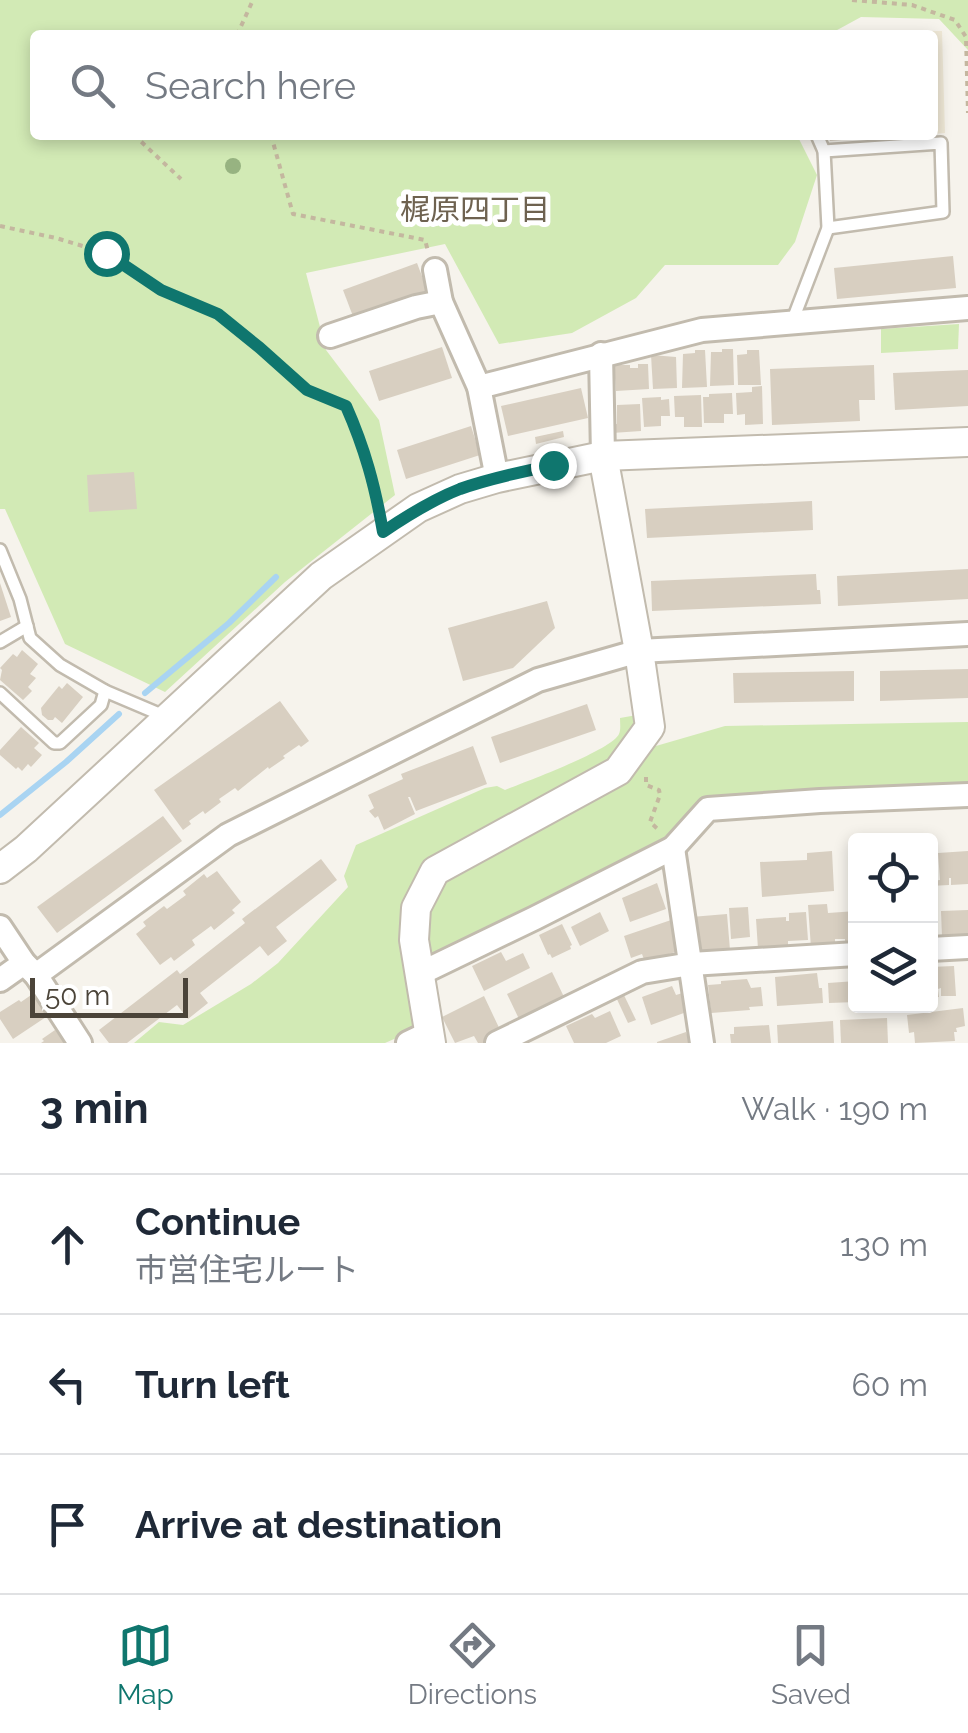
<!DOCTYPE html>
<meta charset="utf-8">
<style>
body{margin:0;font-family:Raleway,"Noto Sans JP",sans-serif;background:#f6f6f7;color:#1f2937}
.controls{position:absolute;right:30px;bottom:30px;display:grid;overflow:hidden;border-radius:10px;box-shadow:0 5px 15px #0003}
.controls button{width:90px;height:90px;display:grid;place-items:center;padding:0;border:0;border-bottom:2px solid #e0e1e3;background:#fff;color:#1f2937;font:50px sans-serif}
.scale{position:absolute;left:30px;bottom:25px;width:158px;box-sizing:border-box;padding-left:10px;border:5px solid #4b4439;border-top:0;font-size:28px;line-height:35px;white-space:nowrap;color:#4b4439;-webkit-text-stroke:8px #fff;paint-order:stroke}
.stop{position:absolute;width:30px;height:30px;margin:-22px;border:8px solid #0f766e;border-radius:50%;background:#fff}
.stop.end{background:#0f766e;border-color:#fff;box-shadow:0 2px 10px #0008}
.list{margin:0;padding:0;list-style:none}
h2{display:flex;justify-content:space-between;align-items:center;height:130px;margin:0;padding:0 40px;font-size:42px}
h2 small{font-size:32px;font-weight:400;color:#747a83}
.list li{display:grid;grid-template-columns:65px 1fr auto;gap:30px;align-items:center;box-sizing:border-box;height:140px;padding:0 40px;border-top:2px solid #e0e1e3}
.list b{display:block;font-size:38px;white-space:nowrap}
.list p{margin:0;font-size:32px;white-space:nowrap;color:#747a83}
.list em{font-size:32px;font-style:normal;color:#747a83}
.icon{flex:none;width:55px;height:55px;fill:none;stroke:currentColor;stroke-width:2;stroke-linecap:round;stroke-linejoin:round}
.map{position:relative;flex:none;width:968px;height:1043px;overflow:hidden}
.search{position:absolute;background:#fff;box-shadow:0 5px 15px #0003;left:30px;right:30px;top:30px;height:110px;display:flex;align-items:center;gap:25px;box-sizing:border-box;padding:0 35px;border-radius:10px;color:#747a83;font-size:38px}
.sheet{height:550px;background:#fff}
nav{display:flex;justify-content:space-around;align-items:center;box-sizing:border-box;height:140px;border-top:2px solid #e0e1e3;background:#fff;font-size:28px;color:#747a83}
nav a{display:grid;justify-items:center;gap:5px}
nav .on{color:#0f766e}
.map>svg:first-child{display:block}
</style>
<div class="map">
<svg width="968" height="1043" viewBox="0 0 968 1043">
<rect width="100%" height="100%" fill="#f6f3ec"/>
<polygon fill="#efe8d6" points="942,31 945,133 933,134 933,35 791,35 791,32"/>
<g fill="#d2eab5">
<polygon points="0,0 968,0 968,50 939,19 861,17 828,35 35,35 35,135 797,135 817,175 795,242 778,265 665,265 636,298 572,333 499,344 445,244 306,273 326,350 379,420 395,495 285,582 165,692 65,644 5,509 0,509"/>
<polygon points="959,324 958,349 881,353 881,329"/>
<path d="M637,715l-6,23 -16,22 -181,99 -19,160 -5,13 -25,11h-251l25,-21 24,3 68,-41 27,-21 70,-76 -4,-11 12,-31 129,-57 12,-2 8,4c20,-8 107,-40 114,-56 2,-5 1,-10 1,-16z"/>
<polygon points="968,722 968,789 713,802 661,847 445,953 429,956 422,940 427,912 442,878 636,770 649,748 725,726"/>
</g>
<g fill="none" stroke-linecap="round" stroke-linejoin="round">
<g stroke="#a9d4f2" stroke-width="6">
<polyline points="145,693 229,623 276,577"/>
<polyline points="0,815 66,762 119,714"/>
</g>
</g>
<g fill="#d8cfc1">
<polygon points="828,135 865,135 866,138 830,141"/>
<polygon points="953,256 956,288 837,299 834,268"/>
<polygon points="417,263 428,292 354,319 343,290"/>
<polygon points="442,347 452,378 379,401 369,371"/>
<polygon points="722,349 733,349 734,385 710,386 711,352 722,352"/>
<polygon points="695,350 705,350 707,387 682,388 683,354 695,353"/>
<polygon points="747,350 759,350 761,385 738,385 737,355 747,354"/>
<polygon points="651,355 676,357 677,388 653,389"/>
<polygon points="638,364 648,364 649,389 616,391 614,365 630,365 630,368 638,368"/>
<polygon points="874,365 875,400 859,400 860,421 772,425 770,369"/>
<polygon points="968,370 968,406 895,410 893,373"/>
<polygon points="762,386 763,424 745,425 745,414 737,415 736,393 752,392 752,387"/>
<polygon points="581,388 588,418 508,436 501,406"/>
<polygon points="732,393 733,414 724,414 724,423 704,423 703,397 709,397 709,394"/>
<polygon points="701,395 702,427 684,427 684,417 675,417 674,396"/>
<polygon points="661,397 661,400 669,399 670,416 661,416 661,426 644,427 642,398"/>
<polygon points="640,404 641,431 612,433 611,424 617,424 617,405"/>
<polygon points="471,426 480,455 406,479 397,450"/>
<polygon points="563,431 564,437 536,444 535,437"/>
<polygon points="134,472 137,509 89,512 87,475"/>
<polygon points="812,501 813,530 647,538 645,509"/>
<polygon points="968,569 968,599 838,606 837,576"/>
<polygon points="816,574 817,590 820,590 821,604 652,611 651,581"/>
<polygon points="0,583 11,617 0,621"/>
<polygon points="547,601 555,628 513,668 463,681 448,628"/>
<polygon points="22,650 38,664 30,674 36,678 28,687 32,691 23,700 0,680 2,670 0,668 13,654 17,657"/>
<polygon points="968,669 968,698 880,701 880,671"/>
<polygon points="854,671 854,701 734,703 733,673"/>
<polygon points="67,683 83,697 62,723 55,717 53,720 48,720 42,715 41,708 59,686 62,689"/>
<polygon points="280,701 309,741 301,747 299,745 283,756 285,758 269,769 268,767 238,791 235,788 219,799 221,802 205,814 203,811 189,821 191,824 183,830 154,790"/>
<polygon points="587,704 596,730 500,763 491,737"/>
<polygon points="21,727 39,743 34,748 42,755 31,767 28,764 22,771 18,767 16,769 0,755 0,750"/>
<polygon points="473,746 487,784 416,811 410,797 408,797 415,814 384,830 378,816 375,818 369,811 374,808 368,795 403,779 401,774"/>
<polygon points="163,816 182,841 57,933 37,907"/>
<polygon points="832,851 834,891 762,897 760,862 807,860 807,853"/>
<polygon points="968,851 968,884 951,885 951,878 949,878 949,885 930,886 930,881 940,880 938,853"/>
<polygon points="321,859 337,880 276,927 287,941 268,956 260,946 200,993 208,1003 188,1019 177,1005 127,1043 109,1043 99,1030 177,970 180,974 245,923 242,919"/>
<polygon points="217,871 241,902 232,910 235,913 214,930 211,926 192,940 195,945 174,961 171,957 160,965 136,934 146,926 143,922 164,906 167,909 186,895 183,891 204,874 207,878"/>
<polygon points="657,883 666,909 630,922 622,898"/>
<polygon points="827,904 828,913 856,911 856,944 845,944 845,939 835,939 835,943 826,944 826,947 811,948 808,905"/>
<polygon points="748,907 750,937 731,939 729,908"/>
<polygon points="968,910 968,937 942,938 941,911"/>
<polygon points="600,912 609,931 580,946 571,927"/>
<polygon points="806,912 808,940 788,941 788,947 758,949 756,919 786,917 786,921 789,921 789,913"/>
<polygon points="727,914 730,950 702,952 700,939 693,940 691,917"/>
<polygon points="674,919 684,949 645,962 642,954 631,958 624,936"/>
<polygon points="562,924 572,945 570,946 571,949 552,958 550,954 548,955 539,935"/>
<polygon points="501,952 506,961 523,953 530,968 484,991 472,966"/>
<polygon points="954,966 956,996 941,996 941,988 938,989 939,997 930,998 930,967"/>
<polygon points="552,972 565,999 520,1021 507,994"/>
<polygon points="817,973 819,988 822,988 823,1003 777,1006 775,977"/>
<polygon points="747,979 751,988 761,987 763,1006 749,1007 750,1010 711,1013 708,985 721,984 721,981"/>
<polygon points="856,981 856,1002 829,1003 828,983"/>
<polygon points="672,986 676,995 686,992 692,1010 651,1025 642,997"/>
<polygon points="622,991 636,1020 628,1023 615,995"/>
<polygon points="34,993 49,1015 13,1039 0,1019 0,1012 19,1000 21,1002"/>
<polygon points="484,996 502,1034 485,1043 478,1043 474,1036 455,1043 442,1017"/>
<polygon points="963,1008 965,1026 956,1028 957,1032 954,1032 955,1041 915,1043 914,1032 909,1033 907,1015"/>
<polygon points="610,1011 621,1036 606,1043 574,1043 566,1026 592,1014 595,1018"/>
<polygon points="887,1018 888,1043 841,1043 840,1020"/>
<polygon points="833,1021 834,1043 778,1043 777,1025"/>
<polygon points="769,1025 771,1043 731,1043 730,1034 734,1034 734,1027"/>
<polygon points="55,1030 65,1043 41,1043 44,1041 42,1039"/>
<polygon points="686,1032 690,1043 657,1043 657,1042"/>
</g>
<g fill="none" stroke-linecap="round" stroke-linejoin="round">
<defs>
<g id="service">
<polyline points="824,151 941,143 943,212 828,228"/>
<polyline points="792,322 828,228 824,151 817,135"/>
<polyline points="0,550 20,599 30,638 60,665 105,691 164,716"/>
<polyline points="0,642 27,626"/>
<polyline points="0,693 54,743 60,743 101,705 105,691"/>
</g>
<g id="minor">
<polyline points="435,270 441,302 479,387 497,478"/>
<polyline points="330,336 416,307 441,302"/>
<polyline points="601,354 603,456"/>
<polyline points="479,387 702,330 968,308"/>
<polyline points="673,848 702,1043"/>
<polyline points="0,927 24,963 36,975 80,1043"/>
<polyline points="930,949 968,947"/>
<polyline points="419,974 535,918 673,848 708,809 820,801 968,795"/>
<polyline points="36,975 228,835 538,680 639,651 968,634"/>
<polyline points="0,980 24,963"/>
<polyline points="408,1043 429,1033"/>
<polyline points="497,1043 642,972 691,964 856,954"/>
</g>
<g id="tertiary">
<polyline points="0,869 26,849 321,576 418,508 460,489 497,478 603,456 968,442"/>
<polyline points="431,1043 414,940 416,908 435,871 618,771 650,727 639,651 603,456"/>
</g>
</defs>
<use href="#service" stroke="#c2bbae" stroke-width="16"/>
<use href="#minor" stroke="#c2bbae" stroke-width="28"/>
<use href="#tertiary" stroke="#c2bbae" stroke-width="32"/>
<g stroke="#c4b79f" stroke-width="4" stroke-dasharray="5 5" stroke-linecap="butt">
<polyline points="852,0 912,5 955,20 966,37 968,113"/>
<polyline points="237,35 253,0"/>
<polyline points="134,135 181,179"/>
<polyline points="271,135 293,214 425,240 428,251"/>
<polyline points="0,226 56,238 106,253 161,290 218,314 260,348 307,391 346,406 364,446 379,507"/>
<polyline points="646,777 646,785 659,790 660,795 650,822 660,831"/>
</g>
<use href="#service" stroke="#fff" stroke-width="11"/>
<use href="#minor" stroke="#fff" stroke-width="22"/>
<use href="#tertiary" stroke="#fff" stroke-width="28"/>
</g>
<circle fill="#97b381" cx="233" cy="166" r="8"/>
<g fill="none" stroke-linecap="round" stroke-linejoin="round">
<path stroke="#0f766e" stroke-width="12" d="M106,253l55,37 57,24 42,34 47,42 39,16c19,43 29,80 37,126 25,-17 49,-32 77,-43 30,-11 62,-17 93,-24"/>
</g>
<g text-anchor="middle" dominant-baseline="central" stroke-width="10" stroke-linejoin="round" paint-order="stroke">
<g font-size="30" fill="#6e6250" stroke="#fff">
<text x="475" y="209">梶原四丁目</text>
</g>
</g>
</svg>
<div class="controls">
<button><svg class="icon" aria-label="locate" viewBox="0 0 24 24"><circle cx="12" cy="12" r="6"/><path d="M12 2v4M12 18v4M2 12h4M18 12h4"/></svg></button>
<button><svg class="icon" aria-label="layers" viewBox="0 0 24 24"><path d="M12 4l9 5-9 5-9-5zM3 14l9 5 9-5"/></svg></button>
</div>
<div class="scale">50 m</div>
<div class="stop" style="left:106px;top:253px"></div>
<div class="stop end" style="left:553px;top:465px"></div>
<div class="search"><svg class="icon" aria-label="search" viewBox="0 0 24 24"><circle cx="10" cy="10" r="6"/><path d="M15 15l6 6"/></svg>Search here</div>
</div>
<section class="sheet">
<h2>3 min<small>Walk · 190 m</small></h2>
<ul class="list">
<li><svg class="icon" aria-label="ahead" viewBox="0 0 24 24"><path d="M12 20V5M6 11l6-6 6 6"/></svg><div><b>Continue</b><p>市営住宅ルート</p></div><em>130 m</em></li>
<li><svg class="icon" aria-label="left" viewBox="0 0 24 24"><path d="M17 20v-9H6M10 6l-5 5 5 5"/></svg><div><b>Turn left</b></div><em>60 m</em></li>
<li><svg class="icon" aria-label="arrive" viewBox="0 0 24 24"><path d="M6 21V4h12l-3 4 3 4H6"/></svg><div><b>Arrive at destination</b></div></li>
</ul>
</section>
<nav>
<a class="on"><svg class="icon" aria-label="map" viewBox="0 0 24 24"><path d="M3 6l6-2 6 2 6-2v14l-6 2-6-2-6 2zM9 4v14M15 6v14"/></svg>Map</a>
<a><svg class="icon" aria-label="directions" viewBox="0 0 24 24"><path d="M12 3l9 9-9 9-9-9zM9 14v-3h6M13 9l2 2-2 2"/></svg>Directions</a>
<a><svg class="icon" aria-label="saved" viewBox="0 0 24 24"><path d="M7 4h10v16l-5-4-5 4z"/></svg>Saved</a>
</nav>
